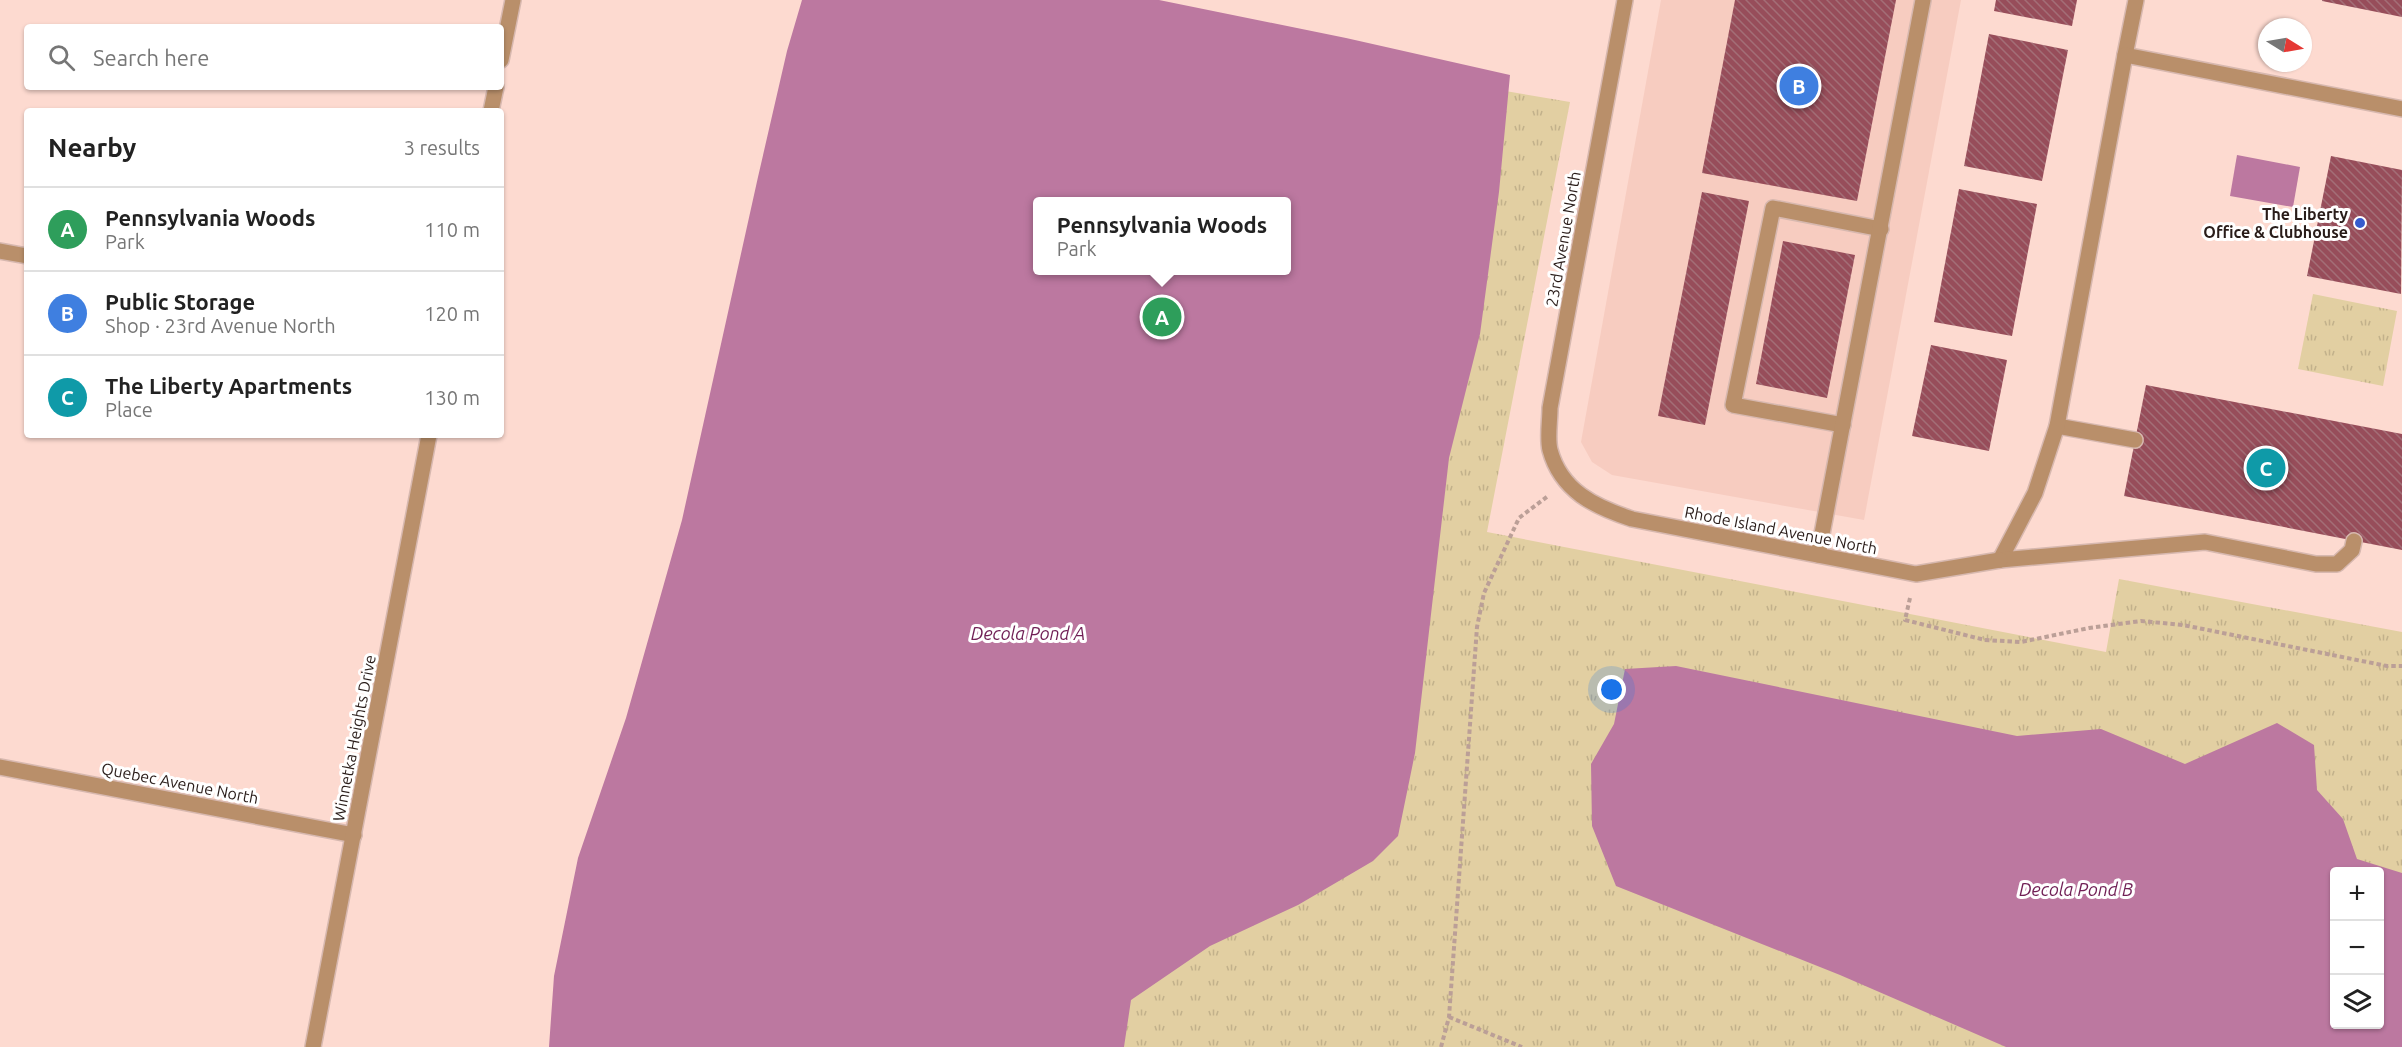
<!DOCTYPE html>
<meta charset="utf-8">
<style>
body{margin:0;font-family:Ubuntu,sans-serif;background:#f2f2f2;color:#222}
.controls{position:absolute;right:18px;bottom:18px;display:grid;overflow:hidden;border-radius:6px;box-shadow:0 2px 4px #0004}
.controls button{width:54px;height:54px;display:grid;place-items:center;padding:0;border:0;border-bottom:2px solid #e0e0e0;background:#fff;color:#222;font:30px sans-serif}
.compass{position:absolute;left:2258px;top:18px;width:54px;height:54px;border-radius:50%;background:#fff;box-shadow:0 2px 4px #0004;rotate:101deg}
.you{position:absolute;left:1612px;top:690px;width:21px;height:21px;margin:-15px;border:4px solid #fff;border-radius:50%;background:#1a73e8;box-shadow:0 0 0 9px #1a73e833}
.badge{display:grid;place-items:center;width:39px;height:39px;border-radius:50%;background:#b45309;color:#fff;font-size:20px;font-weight:700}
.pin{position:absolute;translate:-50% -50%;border:3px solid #fff;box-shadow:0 2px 6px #0006}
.popup{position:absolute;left:1033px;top:197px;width:258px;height:78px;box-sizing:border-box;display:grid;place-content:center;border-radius:6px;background:#fff;filter:drop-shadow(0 2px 4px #0005);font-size:20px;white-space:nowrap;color:#767676}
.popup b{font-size:22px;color:#222}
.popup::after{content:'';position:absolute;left:50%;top:100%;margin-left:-12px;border:12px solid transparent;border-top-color:#fff}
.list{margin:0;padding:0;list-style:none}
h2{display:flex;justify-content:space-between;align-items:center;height:78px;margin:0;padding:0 24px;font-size:26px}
h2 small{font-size:20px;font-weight:400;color:#767676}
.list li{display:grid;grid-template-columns:39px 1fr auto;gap:18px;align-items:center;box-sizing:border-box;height:84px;padding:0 24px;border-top:2px solid #e0e0e0}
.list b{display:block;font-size:22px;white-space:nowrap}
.list p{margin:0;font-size:20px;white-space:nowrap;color:#767676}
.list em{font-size:20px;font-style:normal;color:#767676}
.icon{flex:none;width:33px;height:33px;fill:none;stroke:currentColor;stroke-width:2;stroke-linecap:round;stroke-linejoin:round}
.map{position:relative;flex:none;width:2402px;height:1047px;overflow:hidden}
.search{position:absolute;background:#fff;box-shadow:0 2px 4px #0004;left:24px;top:24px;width:480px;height:66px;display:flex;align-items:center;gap:15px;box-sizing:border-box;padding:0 21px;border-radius:6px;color:#767676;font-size:22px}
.panel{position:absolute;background:#fff;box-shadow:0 2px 4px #0004;left:24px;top:108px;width:480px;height:330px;border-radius:6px}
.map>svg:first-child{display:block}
</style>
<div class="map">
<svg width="2402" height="1047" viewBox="0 0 2402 1047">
<defs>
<pattern id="park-tufts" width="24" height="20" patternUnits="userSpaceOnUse" patternTransform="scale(1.5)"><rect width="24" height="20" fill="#e2cfa2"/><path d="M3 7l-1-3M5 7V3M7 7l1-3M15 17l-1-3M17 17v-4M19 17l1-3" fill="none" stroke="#c2b18b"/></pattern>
<pattern id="building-back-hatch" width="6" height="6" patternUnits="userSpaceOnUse" patternTransform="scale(1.5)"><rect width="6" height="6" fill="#974d5a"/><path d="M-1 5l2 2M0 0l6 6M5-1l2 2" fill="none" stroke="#a36e77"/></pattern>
</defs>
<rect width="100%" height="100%" fill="#fddad0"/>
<polygon fill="#f7ccc0" points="1661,0 1961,0 1864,520 1612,475 1592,462 1581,442"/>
<g fill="url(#park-tufts)" fill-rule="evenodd">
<path d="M970,0l600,102 -83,430 619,120 13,-73 283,53v415h-1757zM1038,202h248v68h-248zM2334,872h46v152h-46z"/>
<polygon points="2313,294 2397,311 2383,386 2298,369"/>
</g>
<g fill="#bc78a0" fill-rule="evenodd">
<path d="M802,0h357l187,38 164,37 -11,117 -19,142 -31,124 -34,295 -17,83 -25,25 -75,44 -88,41 -79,54 -7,47h-575l5,-71 24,-118 48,-140 56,-198 76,-343 29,-126zM1038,202h248v68h-248z"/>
<polygon points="2237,155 2300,167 2293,207 2230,196"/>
<path d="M1676,666l341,70 84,-7 84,35 92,-41 37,22 3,45 26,29 14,40 45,14v174h-396l-166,-72 -224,-89 -24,-60 -1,-62 23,-40 11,-55zM2334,872h46v152h-46z"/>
</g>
<g fill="url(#building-back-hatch)">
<polygon points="1735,0 1896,0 1857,201 1702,173"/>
<polygon points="1996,0 2077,0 2072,26 1994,11"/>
<polygon points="2322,0 2402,0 2402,17 2322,1"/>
<polygon points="1989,34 2068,50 2042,181 1964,166"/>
<polygon points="2331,156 2402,170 2401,294 2307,276"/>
<polygon points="1959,189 2037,204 2012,336 1934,322"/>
<polygon points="1702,192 1749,201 1705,425 1658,416"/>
<polygon points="1783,241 1855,255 1827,398 1756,384"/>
<polygon points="1931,345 2007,360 1989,451 1912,436"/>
<polygon points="2146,385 2402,434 2402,550 2124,496"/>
</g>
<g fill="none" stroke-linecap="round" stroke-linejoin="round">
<defs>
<g id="service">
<polyline points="2125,55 2136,0"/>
<polyline points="1843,425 1733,405 1773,208 1881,229"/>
<polyline points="2057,426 2135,440"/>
<polyline points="1818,555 1923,0"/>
<polyline points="2000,560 2035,493 2057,426 2125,55 2402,109"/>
<polyline points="2000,560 2205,542 2316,564 2337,564 2352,550 2354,541"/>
</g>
<g id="minor">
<path d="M1625,0l-75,408c0,13 -3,30 0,42 11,41 45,57 82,69l284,55 84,-14"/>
<polyline points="501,60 513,0"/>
<polyline points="491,111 496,87"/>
<polyline points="0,251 27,256"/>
<polyline points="0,767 354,835"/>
<polyline points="313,1047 429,435"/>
</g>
</defs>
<use href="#service" stroke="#d7b8af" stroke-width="18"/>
<use href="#minor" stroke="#d7b8af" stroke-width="18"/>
<g stroke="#bb9f97" stroke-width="4" stroke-dasharray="4.5 3" stroke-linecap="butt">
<polyline points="1910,598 1905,620 1985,640 2021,642 2089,628 2141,621 2183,625 2387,666 2402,666"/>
<polyline points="1449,1017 1522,1047"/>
<polyline points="1441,1047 1449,1017 1477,627 1484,593 1519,518 1548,496"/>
</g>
<use href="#service" stroke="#b98f6a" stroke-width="15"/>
<use href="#minor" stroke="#b98f6a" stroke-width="15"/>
</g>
<circle fill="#365ccd" stroke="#fff" stroke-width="2" cx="2360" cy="223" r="6"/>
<g text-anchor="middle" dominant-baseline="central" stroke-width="6" stroke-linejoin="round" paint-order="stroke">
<g font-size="16" font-weight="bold" fill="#291c19" stroke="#fff" text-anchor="end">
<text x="2348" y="214">The Liberty<tspan x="2348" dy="18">Office &amp; Clubhouse</tspan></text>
</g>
<g font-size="16" fill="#291c19" stroke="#fff">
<text transform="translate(1563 239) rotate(-80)">23rd Avenue North</text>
<text transform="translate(1781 530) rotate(11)">Rhode Island Avenue North</text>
<text transform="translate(354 738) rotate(-79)">Winnetka Heights Drive</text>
<text transform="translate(180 783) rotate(11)">Quebec Avenue North</text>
</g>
<g font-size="18" font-style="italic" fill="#701f55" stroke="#fff">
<text x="1028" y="633">Decola Pond A</text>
<text x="2076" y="889">Decola Pond B</text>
</g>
</g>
</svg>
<div class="controls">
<button>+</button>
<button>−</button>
<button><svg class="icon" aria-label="layers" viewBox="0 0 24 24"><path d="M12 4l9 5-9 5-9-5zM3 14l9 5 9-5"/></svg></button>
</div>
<svg class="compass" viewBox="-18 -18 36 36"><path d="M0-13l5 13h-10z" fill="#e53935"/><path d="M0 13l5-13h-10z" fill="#767676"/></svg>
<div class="you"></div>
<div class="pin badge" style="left:1162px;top:317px;background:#2e9e5b">A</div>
<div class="popup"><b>Pennsylvania Woods</b>Park</div>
<div class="pin badge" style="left:1799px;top:86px;background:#3f7fe0">B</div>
<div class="pin badge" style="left:2266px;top:468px;background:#0f9aa8">C</div>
<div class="search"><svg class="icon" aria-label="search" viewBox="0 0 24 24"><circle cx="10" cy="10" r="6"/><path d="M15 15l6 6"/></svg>Search here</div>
<section class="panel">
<h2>Nearby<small>3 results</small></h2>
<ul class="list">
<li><span class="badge" style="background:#2e9e5b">A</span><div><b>Pennsylvania Woods</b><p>Park</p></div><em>110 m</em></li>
<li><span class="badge" style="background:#3f7fe0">B</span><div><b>Public Storage</b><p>Shop · 23rd Avenue North</p></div><em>120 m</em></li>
<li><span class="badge" style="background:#0f9aa8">C</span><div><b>The Liberty Apartments</b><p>Place</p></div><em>130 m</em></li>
</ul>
</section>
</div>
